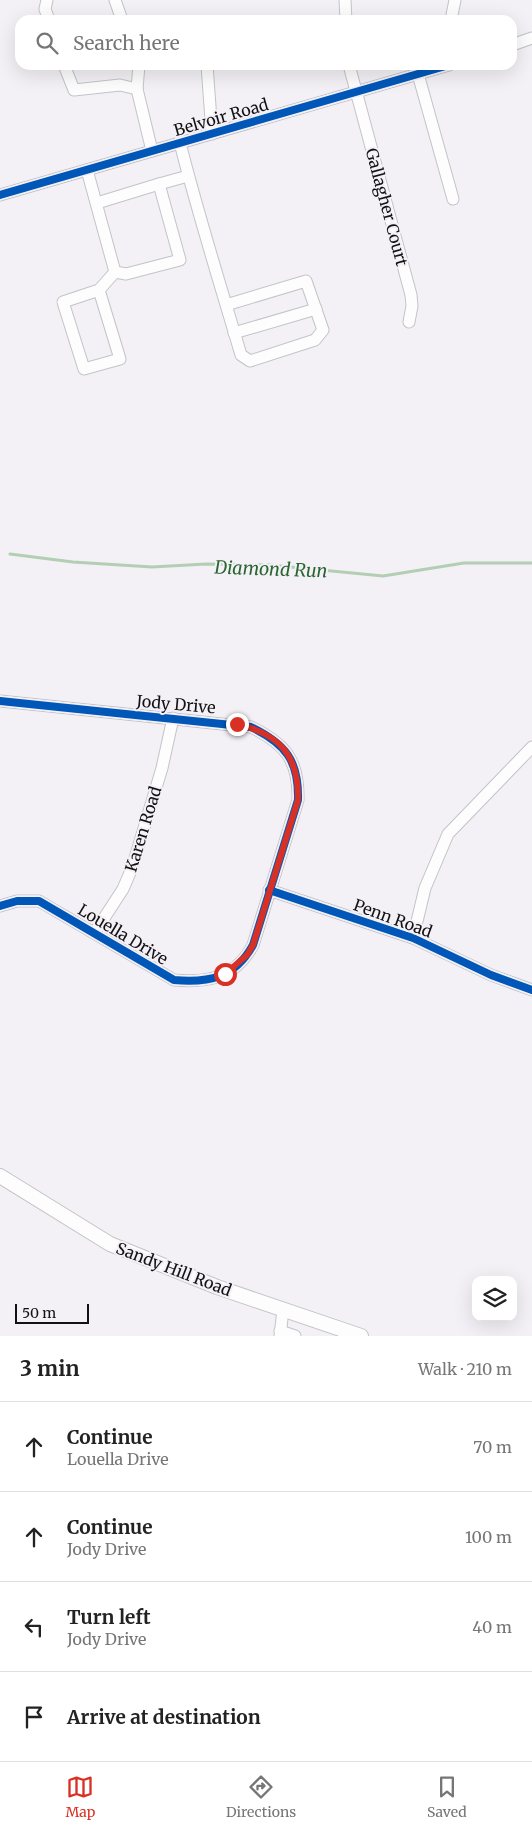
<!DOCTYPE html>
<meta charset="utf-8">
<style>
body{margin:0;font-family:Merriweather,serif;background:#f2f2f2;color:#222}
.controls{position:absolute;right:15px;bottom:15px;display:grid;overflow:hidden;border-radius:10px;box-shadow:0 5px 20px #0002}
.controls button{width:45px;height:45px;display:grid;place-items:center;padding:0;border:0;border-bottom:1px solid #e0e0e0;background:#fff;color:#222;font:25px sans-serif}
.scale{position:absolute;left:15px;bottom:12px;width:74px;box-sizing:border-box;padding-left:5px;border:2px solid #121113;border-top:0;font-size:14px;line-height:18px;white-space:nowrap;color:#121113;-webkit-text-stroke:4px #f3f0f6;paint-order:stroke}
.stop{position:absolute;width:15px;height:15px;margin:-11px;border:4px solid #d93025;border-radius:50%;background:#fff}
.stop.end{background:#d93025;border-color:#fff;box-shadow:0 1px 5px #0008}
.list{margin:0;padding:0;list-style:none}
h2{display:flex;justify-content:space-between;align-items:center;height:65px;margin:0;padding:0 20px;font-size:21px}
h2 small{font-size:16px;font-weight:400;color:#767676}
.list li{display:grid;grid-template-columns:32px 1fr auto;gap:15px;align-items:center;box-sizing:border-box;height:90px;padding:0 20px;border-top:1px solid #e0e0e0}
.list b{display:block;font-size:19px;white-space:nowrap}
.list p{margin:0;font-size:16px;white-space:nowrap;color:#767676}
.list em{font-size:16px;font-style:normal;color:#767676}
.icon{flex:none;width:28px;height:28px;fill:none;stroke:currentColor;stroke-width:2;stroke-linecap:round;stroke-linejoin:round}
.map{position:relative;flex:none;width:532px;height:1336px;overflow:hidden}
.search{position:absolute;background:#fff;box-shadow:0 5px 20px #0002;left:15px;right:15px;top:15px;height:55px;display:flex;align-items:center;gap:12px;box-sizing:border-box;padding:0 18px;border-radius:15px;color:#767676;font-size:19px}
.sheet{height:425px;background:#fff}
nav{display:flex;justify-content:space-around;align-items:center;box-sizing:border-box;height:70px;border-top:1px solid #e0e0e0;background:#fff;font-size:14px;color:#767676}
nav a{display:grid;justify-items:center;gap:2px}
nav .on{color:#d93025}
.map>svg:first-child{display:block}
</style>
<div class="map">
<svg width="532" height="1336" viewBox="0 0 532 1336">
<rect width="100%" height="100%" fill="#f3f1f5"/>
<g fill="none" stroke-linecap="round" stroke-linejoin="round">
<polyline stroke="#b2cfb4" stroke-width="3" points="10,554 73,562 152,567 206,564 270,565 383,576 464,563 532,563"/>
<defs>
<g id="minor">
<polyline points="47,0 45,9 49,20"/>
<polyline points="115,0 122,20"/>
<polyline points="345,0 346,20"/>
<polyline points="451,20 455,0"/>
<polyline points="512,45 532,38"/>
<polyline points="64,65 74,90 120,85 137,89"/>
<polyline points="139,65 137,89 152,151"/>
<polyline points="207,65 212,134"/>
<polyline points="349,65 411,295 412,306 409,322"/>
<polyline points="418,74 453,199"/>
<path d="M180,143c18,71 40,141 61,212l9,6 65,-21 8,-10 -17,-49 -80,24"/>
<polyline points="87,170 115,272 126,274 180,260 159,184 188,176"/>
<polyline points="0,195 449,65"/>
<polyline points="97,203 159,184"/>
<polyline points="99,290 63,302 84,369 120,359 99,290 115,272"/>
<polyline points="234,333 316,309"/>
<path d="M0,701l251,26c35,17 48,34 47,73l-45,145c-18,33 -44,38 -79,35l-135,-79h-22l-17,5"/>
<polyline points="269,890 413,938 491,975 532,990"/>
<polyline points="95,932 123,889 132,868 162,768 173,718"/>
<polyline points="413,938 425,888 448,834 532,747"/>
<polyline points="280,1331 295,1336"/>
<polyline points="280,1336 283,1310"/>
</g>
<polyline id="major" points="0,1176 110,1244 217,1287 361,1336"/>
</defs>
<use href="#minor" stroke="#c4c3c6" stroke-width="13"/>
<use href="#major" stroke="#c4c3c6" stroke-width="16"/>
<use href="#minor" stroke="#fdfdfe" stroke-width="11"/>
<use href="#major" stroke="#fdfdfe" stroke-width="14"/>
<defs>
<g id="cycleway">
<polyline points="0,195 449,65"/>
<path d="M0,701l251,26c35,17 48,34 47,73l-45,145c-18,33 -44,38 -79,35l-135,-79h-22l-17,5"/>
<polyline points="269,890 413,938 491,975 532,990"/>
</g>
</defs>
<use href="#cycleway" stroke="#f3f0f6" stroke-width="11"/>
<use href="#cycleway" stroke="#0057b8" stroke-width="8"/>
</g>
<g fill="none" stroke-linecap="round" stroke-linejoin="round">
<path stroke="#d93025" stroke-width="6" d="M225,974l22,-19 6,-10 45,-145c1,-44 -18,-66 -61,-76"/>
</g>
<g text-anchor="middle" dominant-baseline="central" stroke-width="4" stroke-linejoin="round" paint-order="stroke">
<g font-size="16" fill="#121113" stroke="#f3f0f6">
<text transform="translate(221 117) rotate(-16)">Belvoir Road</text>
<text transform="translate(387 207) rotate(75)">Gallagher Court</text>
<text transform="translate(176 704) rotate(5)">Jody Drive</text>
<text transform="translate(143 829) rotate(-73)">Karen Road</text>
<text transform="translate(393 918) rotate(20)">Penn Road</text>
<text transform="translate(123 934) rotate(31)">Louella Drive</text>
<text transform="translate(174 1269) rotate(21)">Sandy Hill Road</text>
</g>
<g font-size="18" font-style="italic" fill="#2a6631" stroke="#f3f0f6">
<text transform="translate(271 569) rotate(2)">Diamond Run</text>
</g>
</g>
</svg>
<div class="controls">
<button><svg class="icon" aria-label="layers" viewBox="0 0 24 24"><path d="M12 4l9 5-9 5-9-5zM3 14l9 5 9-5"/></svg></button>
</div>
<div class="scale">50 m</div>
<div class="stop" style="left:225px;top:974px"></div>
<div class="stop end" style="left:237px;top:724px"></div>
<div class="search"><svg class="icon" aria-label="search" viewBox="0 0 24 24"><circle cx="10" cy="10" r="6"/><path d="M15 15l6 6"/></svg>Search here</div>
</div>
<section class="sheet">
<h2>3 min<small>Walk · 210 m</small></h2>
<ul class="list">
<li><svg class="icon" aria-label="ahead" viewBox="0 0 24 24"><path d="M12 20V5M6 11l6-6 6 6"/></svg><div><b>Continue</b><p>Louella Drive</p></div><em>70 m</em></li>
<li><svg class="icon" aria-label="ahead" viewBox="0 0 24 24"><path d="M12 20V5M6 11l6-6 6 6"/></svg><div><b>Continue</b><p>Jody Drive</p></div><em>100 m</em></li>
<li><svg class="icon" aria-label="left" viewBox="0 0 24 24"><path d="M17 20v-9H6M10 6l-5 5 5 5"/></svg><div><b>Turn left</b><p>Jody Drive</p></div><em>40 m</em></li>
<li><svg class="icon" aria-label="arrive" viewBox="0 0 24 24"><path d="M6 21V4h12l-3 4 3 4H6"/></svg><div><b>Arrive at destination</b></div></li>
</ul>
</section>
<nav>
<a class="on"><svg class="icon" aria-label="map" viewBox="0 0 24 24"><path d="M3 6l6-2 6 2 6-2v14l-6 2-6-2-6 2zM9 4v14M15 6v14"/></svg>Map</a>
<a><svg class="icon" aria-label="directions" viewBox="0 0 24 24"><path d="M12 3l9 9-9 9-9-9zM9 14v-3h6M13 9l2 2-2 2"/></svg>Directions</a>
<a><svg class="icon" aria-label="saved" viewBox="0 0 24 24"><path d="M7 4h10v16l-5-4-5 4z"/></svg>Saved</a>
</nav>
